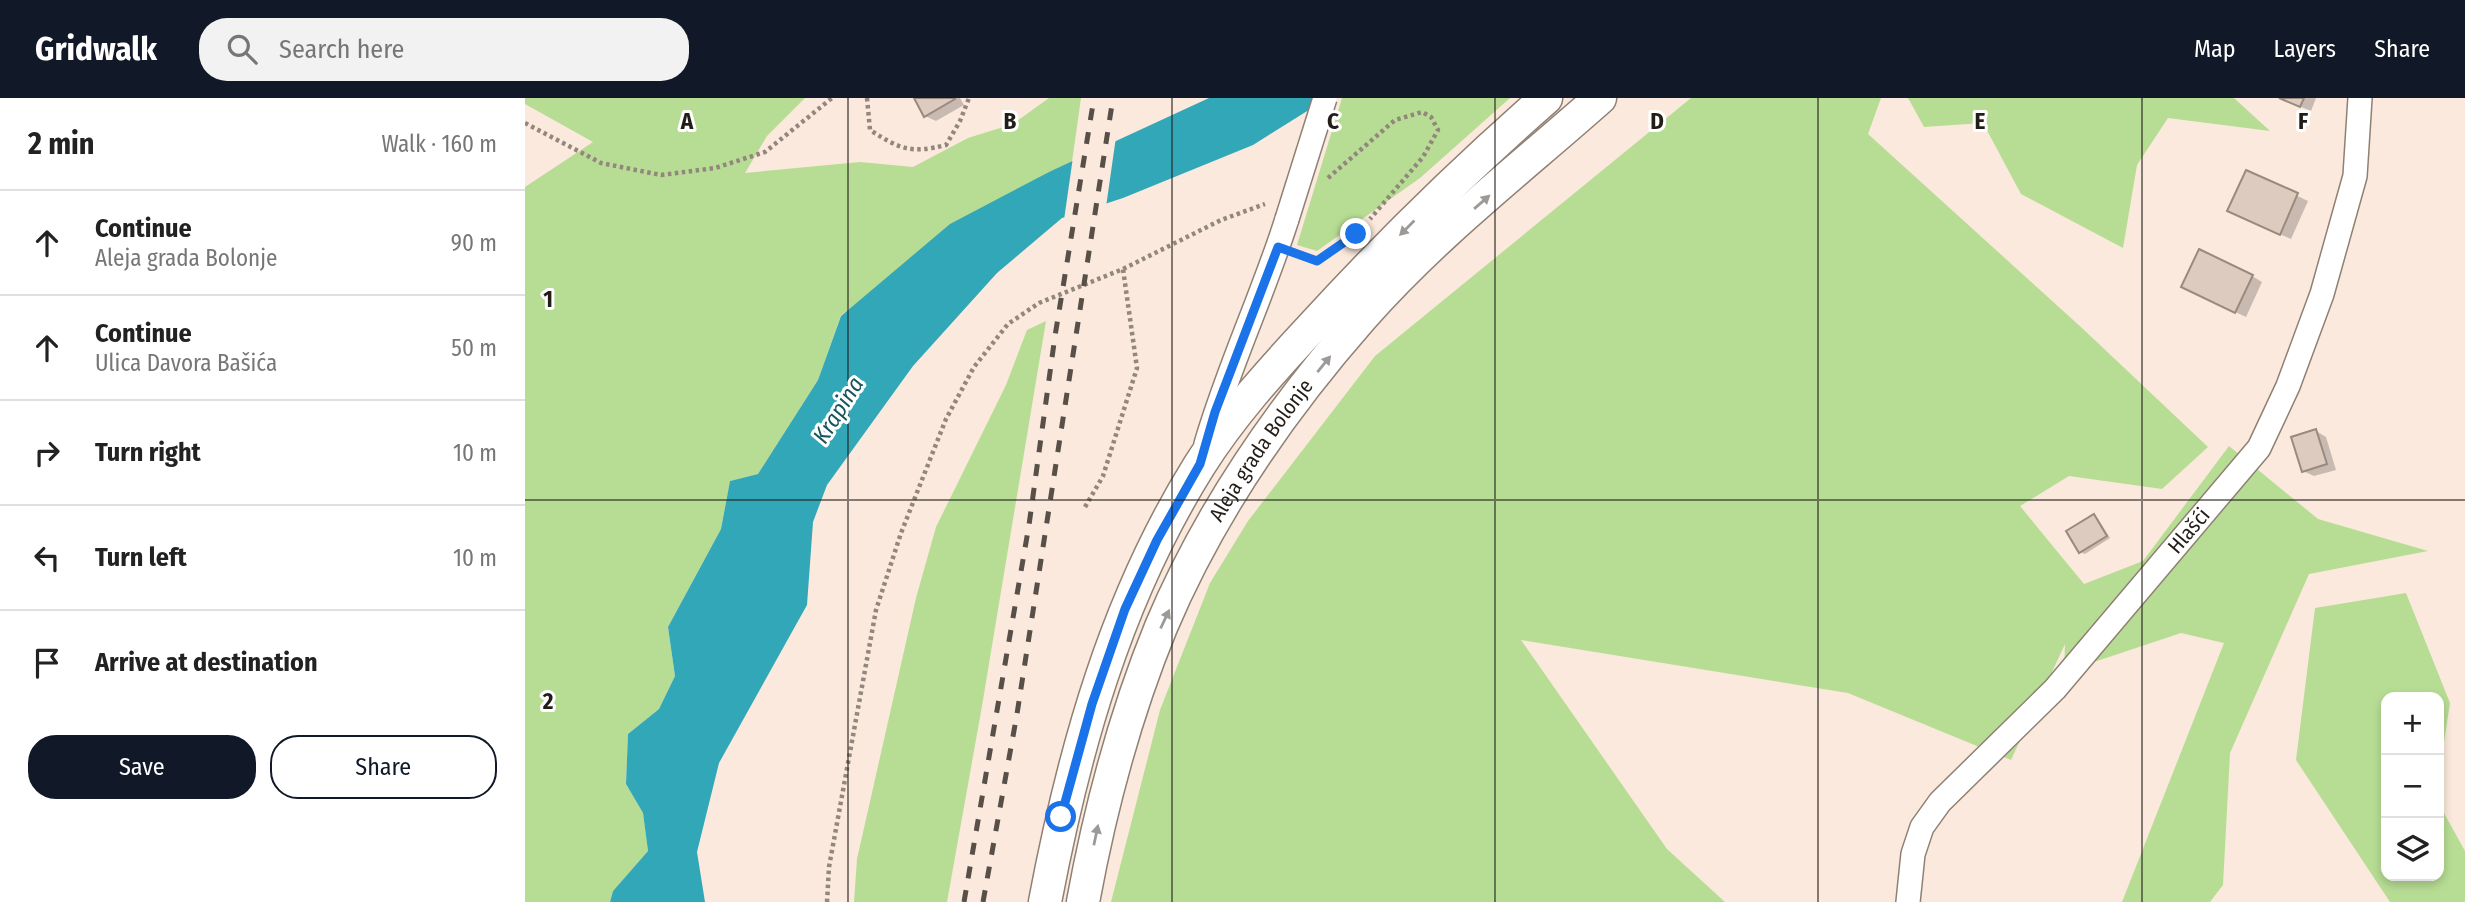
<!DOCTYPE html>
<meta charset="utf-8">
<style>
body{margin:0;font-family:"Fira Sans Condensed",sans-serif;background:#f2f2f2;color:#222}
.controls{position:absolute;right:21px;bottom:21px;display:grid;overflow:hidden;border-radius:14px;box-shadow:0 4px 10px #0003}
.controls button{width:63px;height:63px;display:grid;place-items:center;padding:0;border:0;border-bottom:2px solid #e0e0e0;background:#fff;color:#222;font:35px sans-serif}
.stop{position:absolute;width:21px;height:21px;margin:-16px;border:5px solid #1a73e8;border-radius:50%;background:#fff}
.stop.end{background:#1a73e8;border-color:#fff;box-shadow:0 2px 7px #0008}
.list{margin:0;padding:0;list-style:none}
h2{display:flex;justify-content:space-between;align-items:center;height:91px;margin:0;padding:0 28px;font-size:30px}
h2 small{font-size:23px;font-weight:400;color:#767676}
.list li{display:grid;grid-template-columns:46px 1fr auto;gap:21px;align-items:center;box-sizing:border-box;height:105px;padding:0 28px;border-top:2px solid #e0e0e0}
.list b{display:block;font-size:26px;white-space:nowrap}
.list p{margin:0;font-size:23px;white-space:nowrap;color:#767676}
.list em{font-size:23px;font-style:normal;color:#767676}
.actions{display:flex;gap:14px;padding:21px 28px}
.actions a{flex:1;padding:16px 0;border:2px solid #111827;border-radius:28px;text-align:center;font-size:24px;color:#111827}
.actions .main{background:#111827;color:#fff}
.icon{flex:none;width:38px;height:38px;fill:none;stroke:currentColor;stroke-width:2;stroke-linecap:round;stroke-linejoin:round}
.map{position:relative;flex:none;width:1940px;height:804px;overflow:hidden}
header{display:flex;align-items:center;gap:42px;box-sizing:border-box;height:98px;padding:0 35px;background:#111827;color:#fff}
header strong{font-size:33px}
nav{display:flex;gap:38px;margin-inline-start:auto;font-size:24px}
.search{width:490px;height:63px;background:#f2f2f2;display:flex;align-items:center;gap:18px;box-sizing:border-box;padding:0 24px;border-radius:28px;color:#767676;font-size:26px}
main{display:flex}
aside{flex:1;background:#fff}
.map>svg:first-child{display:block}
</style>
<header>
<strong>Gridwalk</strong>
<div class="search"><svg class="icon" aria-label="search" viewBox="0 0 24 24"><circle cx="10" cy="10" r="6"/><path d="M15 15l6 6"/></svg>Search here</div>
<nav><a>Map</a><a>Layers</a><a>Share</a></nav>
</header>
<main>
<aside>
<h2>2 min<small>Walk · 160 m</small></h2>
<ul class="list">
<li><svg class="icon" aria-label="ahead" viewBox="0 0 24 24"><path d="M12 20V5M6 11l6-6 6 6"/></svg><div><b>Continue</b><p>Aleja grada Bolonje</p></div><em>90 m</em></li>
<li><svg class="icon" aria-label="ahead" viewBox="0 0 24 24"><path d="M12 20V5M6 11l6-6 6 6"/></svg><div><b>Continue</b><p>Ulica Davora Bašića</p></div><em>50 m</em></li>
<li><svg class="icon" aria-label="right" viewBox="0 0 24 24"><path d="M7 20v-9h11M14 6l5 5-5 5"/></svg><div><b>Turn right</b></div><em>10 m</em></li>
<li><svg class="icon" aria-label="left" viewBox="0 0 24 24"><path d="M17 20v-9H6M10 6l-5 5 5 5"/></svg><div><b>Turn left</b></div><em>10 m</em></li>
<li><svg class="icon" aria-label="arrive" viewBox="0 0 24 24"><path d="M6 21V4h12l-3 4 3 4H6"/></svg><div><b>Arrive at destination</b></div></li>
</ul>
<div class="actions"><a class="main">Save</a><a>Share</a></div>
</aside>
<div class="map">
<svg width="1940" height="804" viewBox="0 0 1940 804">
<rect width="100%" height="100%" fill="#fae9dc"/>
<g fill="#b7dd94">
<polygon points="0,0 280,0 242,38 220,75 335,64 388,69 443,40 488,26 524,0 556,0 547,64 526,73 316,217 293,282 233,376 205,383 196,431 143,529 150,578 134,611 103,636 101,686 118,715 123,753 88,793 85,804 0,804 0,89 68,44 0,6"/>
<polygon points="817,0 985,0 895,80 792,153 772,147"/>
<polygon points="1166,0 1356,0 1343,36 1557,230 1683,349 1637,391 1544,378 1495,408 1559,486 1618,463 1704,348 1793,421 1903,453 1784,476 1705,655 1698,787 1685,804 1597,804 1699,545 1656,535 1539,574 1540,546 1486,662 1323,595 996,542 1142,751 1200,804 586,804 635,612 685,485 723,423 850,258"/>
<polygon points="1383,0 1709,0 1745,33 1643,20 1612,67 1598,150 1496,96 1458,25 1399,29"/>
<polygon points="521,223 457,608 422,804 329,804 332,761 391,500 411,429 481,287 502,232"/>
<polygon points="1881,495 1925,605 1914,676 1914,599 1861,599 1861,778 1914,778 1914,706 1940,753 1940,804 1865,804 1771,662 1790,510"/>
</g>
<polygon fill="#32a7b8" points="684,0 803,0 728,47 598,100 537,120 472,175 388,268 302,387 288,424 282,507 194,665 172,754 180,804 85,804 88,793 123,753 118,715 101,686 103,636 134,611 150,578 143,529 196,431 205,383 233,376 293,282 316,218 425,126 526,73"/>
<polygon fill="#fae9dc" points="591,39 581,109 539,122 548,59"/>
<g fill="#0003">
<polygon points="391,0 435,0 439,7 411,23 400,18"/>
<polygon points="1754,0 1791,0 1786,13"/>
<polygon points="1722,74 1783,103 1766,141 1715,118"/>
<polygon points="1727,178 1737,184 1721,219 1668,194"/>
<polygon points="1791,333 1801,339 1811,372 1789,378 1778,373"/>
<polygon points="1569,418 1573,421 1585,440 1560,456 1555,454"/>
</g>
<g fill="#dccbbe" stroke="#9a8a7e" stroke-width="2">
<polygon points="389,0 430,0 430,1 399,19"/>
<polygon points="1754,0 1779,0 1775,9"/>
<polygon points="1721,72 1773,95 1755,137 1702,113"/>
<polygon points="1674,151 1728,177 1710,215 1656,189"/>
<polygon points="1791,331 1802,366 1777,374 1766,339"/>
<polygon points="1569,416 1582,438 1554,455 1541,433"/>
</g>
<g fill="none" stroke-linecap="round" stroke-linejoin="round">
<defs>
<g id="minor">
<path d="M681,346c22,-76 57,-149 81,-225"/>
<path id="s1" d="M1383,804l5,-48 9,-27 18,-25 115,-113 204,-241 29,-62 34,-92 33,-118 5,-78"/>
</g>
<g id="secondary">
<path d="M520,804c29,-153 71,-303 154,-436 32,-51 72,-95 113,-139 73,-80 152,-157 234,-229"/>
<path id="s2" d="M558,804c17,-93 42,-187 78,-275 48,-114 120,-218 201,-310 71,-81 158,-148 238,-219"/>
</g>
</defs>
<use href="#minor" stroke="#8f8074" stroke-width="26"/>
<use href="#secondary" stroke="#8f8074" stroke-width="35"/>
<g stroke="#92867d" stroke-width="4.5" stroke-dasharray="3.5 3.5" stroke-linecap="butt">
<path d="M342,0l3,32c30,19 40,24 76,15l14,-24 9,-23"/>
<polyline points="0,25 76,65 136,77 190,70 240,54 307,0"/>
<polyline points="803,80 870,22 897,14 906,19 913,32 898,59 845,121"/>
<polyline points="777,158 792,163 830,138"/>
<polyline points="560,409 578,378 612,270 598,171"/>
<polyline points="302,804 304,769 351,512 376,435 421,321 449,269 483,226 514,205 598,171 696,122 740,106"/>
</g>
<use href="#minor" stroke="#fff" stroke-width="23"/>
<use href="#secondary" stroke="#fff" stroke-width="32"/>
<g stroke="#574f48" stroke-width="5" stroke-dasharray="12 12" stroke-linecap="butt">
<polyline points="439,804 504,427 530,238 569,0"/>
<polyline points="458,804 492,616 588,0"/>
</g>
<defs>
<polyline id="minor-bridge" points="762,121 800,0"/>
</defs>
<use href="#minor-bridge" stroke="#8f8074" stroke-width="26" stroke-linecap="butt"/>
<use href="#minor-bridge" stroke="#fff" stroke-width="23"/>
</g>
<defs><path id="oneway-solid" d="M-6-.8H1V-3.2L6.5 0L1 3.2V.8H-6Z" transform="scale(1.75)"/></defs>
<g fill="#9c9997">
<use href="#oneway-solid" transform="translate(957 104) rotate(-41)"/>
<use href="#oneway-solid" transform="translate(882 130) rotate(135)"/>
<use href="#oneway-solid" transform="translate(799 266) rotate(-51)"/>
<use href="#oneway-solid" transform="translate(640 521) rotate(-65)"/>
<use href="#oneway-solid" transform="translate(571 737) rotate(-78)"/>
</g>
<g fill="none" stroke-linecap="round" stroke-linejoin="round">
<polyline stroke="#1a73e8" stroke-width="9" points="536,719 567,606 600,511 632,442 675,366 690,314 753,149 792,163 831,136"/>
</g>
<path fill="none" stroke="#231d18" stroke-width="2" stroke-opacity="0.55" d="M323,0v804M647,0v804M970,0v804M1293,0v804M1617,0v804M0,402h1940"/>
<g text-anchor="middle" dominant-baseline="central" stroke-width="6" stroke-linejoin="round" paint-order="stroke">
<g font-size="21" fill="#231d18" stroke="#fff">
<text stroke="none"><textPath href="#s2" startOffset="490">Aleja grada Bolonje</textPath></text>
<text stroke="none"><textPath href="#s1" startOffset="476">Hlašći</textPath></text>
</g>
<g font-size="23" font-style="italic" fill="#16555e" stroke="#fff">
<text transform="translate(313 312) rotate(-58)">Krapina</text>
</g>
</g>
<g font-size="23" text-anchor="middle" font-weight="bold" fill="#231d18" stroke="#fff" stroke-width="6" stroke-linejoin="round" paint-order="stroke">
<text x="162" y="31">A</text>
<text x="485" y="31">B</text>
<text x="808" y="31">C</text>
<text x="1132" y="31">D</text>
<text x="1455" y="31">E</text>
<text x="1778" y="31">F</text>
<text x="23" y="209">1</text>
<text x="23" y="611">2</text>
</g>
</svg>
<div class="controls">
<button>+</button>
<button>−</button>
<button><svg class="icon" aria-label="layers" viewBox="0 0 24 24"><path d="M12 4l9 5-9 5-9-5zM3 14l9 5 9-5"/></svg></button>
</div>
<div class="stop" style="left:536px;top:719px"></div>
<div class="stop end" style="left:831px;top:136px"></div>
</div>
</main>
